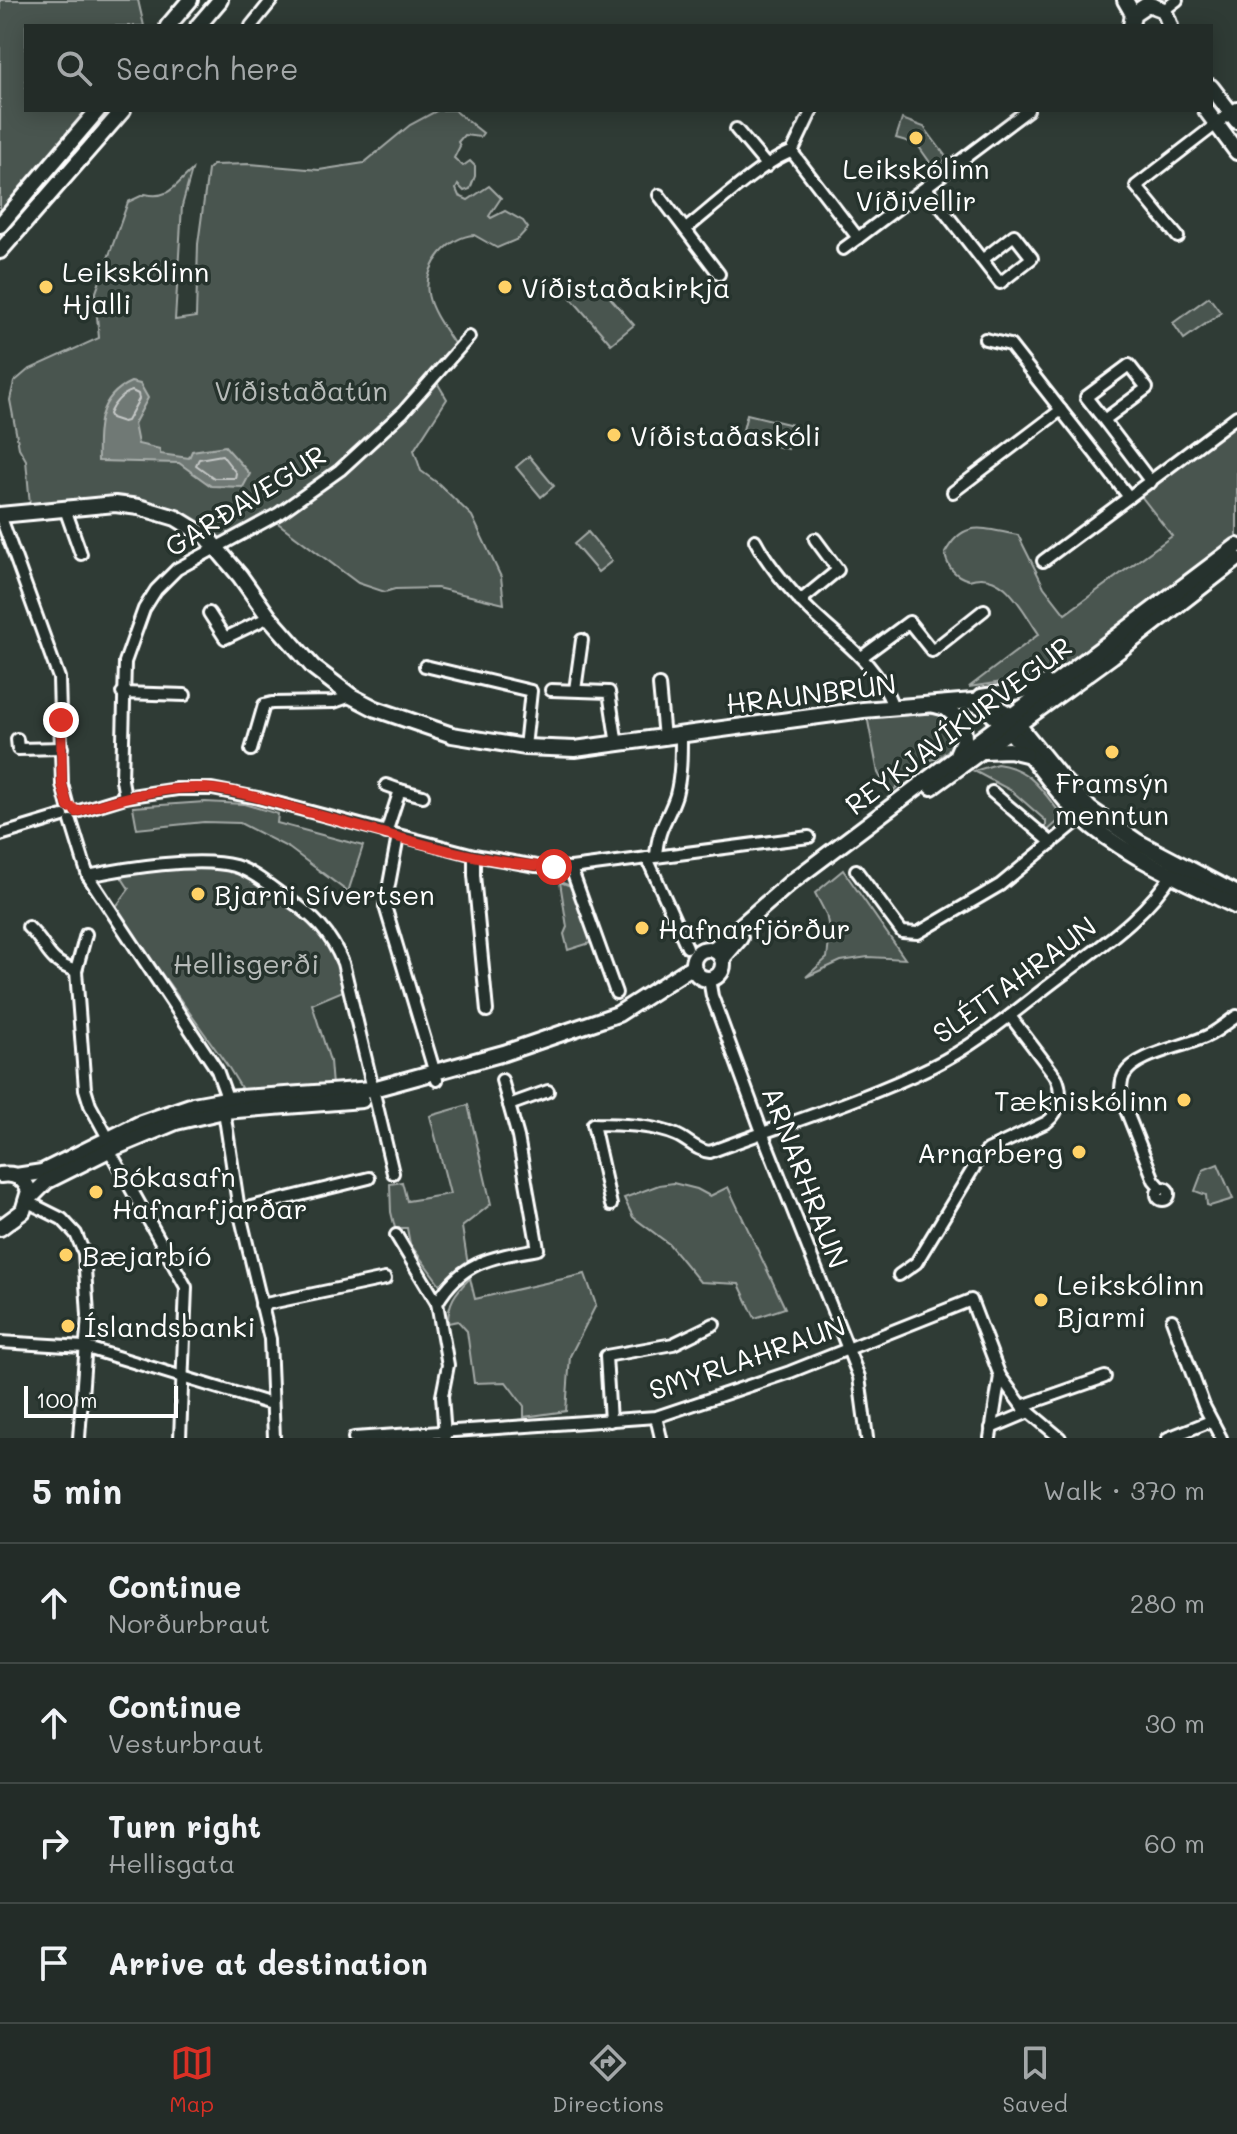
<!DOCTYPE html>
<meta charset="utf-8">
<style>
body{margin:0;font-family:Mali,sans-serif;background:#2f3834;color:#f1f3f6}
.scale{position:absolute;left:24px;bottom:20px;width:154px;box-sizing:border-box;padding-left:8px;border:4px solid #fff;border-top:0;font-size:22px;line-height:28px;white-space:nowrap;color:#fff;-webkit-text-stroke:6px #26332d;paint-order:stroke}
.stop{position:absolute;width:24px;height:24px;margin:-18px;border:6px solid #d93025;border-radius:50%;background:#fff}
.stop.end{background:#d93025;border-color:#fff;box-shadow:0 2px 8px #0008}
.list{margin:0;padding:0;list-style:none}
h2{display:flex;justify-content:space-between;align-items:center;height:104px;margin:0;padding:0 32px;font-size:34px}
h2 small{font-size:26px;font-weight:400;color:#a3a7a8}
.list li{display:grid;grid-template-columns:52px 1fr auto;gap:24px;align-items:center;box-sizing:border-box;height:120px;padding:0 32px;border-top:2px solid #404845}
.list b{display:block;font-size:30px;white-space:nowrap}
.list p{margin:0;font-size:26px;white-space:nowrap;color:#a3a7a8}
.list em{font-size:26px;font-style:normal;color:#a3a7a8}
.icon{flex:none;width:44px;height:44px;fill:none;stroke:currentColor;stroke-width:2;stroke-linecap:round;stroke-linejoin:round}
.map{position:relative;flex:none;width:1237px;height:1438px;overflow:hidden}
.search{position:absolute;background:#232c28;box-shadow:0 4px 20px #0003;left:24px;right:24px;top:24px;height:88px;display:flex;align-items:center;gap:20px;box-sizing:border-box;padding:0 28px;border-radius:0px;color:#a3a7a8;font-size:30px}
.sheet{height:584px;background:#232c28}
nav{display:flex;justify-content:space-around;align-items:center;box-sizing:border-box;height:112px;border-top:2px solid #404845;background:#232c28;font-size:22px;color:#a3a7a8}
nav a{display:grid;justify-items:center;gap:4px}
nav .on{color:#d93025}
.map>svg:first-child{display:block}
</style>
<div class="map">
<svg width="1237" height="1438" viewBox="0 0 1237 1438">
<rect width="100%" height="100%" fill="#2f3b35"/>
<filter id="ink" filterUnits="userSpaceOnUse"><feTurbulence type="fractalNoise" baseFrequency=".0125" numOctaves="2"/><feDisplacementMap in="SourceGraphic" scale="16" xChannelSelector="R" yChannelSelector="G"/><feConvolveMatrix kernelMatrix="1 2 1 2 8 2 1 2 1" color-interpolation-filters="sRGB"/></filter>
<g filter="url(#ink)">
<g fill="#4a544f" stroke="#a4aaa7" stroke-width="2">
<polygon points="0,0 138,0 144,26 26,26 26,110 86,110 0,211"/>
<path d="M438,110h16l29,23 -3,4 -16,-2 -6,7 2,4 -6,12 9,8 7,-5 5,5v10l-5,13 -6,2 -6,-6 -2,4 3,7 9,4 21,-14 12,12 -12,18 2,2 14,-7 18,10 5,7 -10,11 -21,9 -23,-13c-13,1 -24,8 -33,18 -29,35 -6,61 14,92l-25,26 17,28 -33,51 7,21 18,13 33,32 29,61 3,27 -67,-16 -42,1 -10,3 -27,-9 -91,-68 -46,28 -106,-44 -23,-1 -62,7 -4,-45 -7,-12 -9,-48 4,-18 14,-12 71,-32 -4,-43 33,-93 17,-8c24,6 30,-9 47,-24l-10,36 -7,114 21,-3 2,-73 10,-74 5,-5 37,-1 69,6 45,-7 46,-38z"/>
<polygon points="902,119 924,127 947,158 934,168 917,144 896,138"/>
<polygon points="593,278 634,325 611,344 571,298"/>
<polygon points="1209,297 1221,313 1184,339 1173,323"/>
<polygon points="747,414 793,425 788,449 741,438"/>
<path d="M1237,424v117l-145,110 -32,16 -51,14 -40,6 70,-53c-17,-24 -35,-66 -70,-54 -15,-4 -22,-13 -24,-27 19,-35 38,-24 73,-18l26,52 21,27 107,-78 -31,-40z"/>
<polygon points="529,456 554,486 541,497 516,467"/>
<polygon points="588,532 612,561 598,572 574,544"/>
<polygon points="912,713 948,715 958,723 957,743 940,757 927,761 915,768 890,794 878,773 867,716"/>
<path d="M997,764c34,4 46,28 66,53l-17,15v-11l-34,-30 -38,-20z"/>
<polygon points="205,802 244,804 278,814 277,823 363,846 348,892 289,848 240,823 204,822 137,829 133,807"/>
<polygon points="189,866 237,869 314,921 334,948 343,991 312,1004 330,1061 332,1086 271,1087 243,1091 229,1068 115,908 129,889 120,875 170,870"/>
<polygon points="843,870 905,959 868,957 841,961 806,977 827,958 830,933 826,914 815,893"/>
<polygon points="560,882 571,886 593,942 568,950 564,934 567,927"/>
<polygon points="468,1105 491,1204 462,1227 468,1265 441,1286 410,1244 407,1228 395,1228 391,1212 390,1184 402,1182 407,1201 450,1194 430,1116"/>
<polygon points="1218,1164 1233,1199 1210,1206 1207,1205 1206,1195 1195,1191 1203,1170"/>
<polygon points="673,1183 697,1189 710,1196 728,1187 785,1308 755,1318 739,1284 700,1282 669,1244 633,1217 624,1198 659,1185"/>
<path d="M585,1274l11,31 -26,51 -4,55 -42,6v-11l-18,-24 -32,1 -7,-52 -9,-10 -10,2c0,-21 7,-30 22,-45l5,21z"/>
</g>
<path fill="#707975" stroke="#a9afac" stroke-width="2" d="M131,382l9,2 8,14 -14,26 4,20 22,5v5l29,4 3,-7 33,-5 25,28 -7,13 -32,-1 -32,-23 -81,-2c-1,-32 -1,-64 33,-79z"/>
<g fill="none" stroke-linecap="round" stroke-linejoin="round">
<g stroke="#c6c9c8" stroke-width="2">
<path d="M132,391l6,3 1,5 -12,22 -4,1 -12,-4 -2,-4c4,-10 13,-20 23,-23z"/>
<polygon points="222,455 236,473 235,478 214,478 196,465 199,459"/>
</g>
<defs>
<g id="street">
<polyline points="1164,10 1177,0"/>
<polyline points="251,26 272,0"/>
<polyline points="736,129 767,166"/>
<polyline points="792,152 812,110"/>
<polyline points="926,188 1000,283 1032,258 1014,235 982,260"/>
<polyline points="659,195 719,274"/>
<path d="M686,229c24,-19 80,-70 106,-77l66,86 170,-128"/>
<polyline points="1178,237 1136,186 1237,108"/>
<polyline points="843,249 858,238"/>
<polyline points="985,339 1010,345 1129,497 1237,416"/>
<polyline points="1104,420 1086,397 1129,365 1147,388 1104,420 1151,482"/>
<polyline points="953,492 1061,410"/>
<polyline points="65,509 81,554"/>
<polyline points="0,515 59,678 62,784 68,807"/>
<path d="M755,540c11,21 29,43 45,60 34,38 74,56 93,107"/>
<polyline points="1043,561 1129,497"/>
<polyline points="800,601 838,570 815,539"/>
<polyline points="209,613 225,638 269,617"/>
<polyline points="863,656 909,622 932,651 984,610"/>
<polyline points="425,666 531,691 525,747"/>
<polyline points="659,685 664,738"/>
<polyline points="551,690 609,692 617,745"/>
<polyline points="575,690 582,640"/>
<polyline points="122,693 185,695"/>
<polyline points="17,739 18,749 62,748"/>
<polyline points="251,750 264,705 272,703 334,702 351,696"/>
<polyline points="386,785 400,790"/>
<polyline points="992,792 1052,843"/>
<polyline points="125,797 122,780 125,662 144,609 156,590 177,569 278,514 340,470 403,412 469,337"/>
<polyline points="76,812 125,797 177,789 212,789 258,798 474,855 536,866 571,868 809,837"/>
<polyline points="71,821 88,876 217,1070 225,1092 224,1111 239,1210 270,1339 274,1438"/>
<polyline points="386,833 400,790 423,796"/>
<polyline points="0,835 63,816"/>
<polyline points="398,836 385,906 437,1080"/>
<polyline points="474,855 474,875 487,1011"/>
<path d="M656,856c2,-30 12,-36 20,-61 5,-20 5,-39 5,-59"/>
<polyline points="647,858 687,947"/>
<polyline points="571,868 616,993"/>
<polyline points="856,870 902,932 918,933 1000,885 1085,815"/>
<path d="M88,876c37,-8 111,-20 147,-10 19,6 37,22 53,33 26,17 43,35 55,64l50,210"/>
<path d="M28,927c22,20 16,33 48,44"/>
<polyline points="86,934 76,971 85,1089 90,1105 108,1138"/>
<polyline points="709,979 712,996 762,1132 859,1377 867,1438"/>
<polyline points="509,1105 548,1091"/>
<polyline points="107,1146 186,1287 180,1438"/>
<circle cx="1163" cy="1194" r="6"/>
<path d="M1161,1188l-7,-8 -32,-80c-1,-9 -2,-17 2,-25 13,-23 65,-28 87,-41 9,-5 17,-12 26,-18"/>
<polyline points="28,1202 62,1219 76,1234 84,1253 88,1315 79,1438"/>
<path d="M611,1205l-18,-81c30,1 55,0 83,11 12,5 21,16 34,17 74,-28 152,-51 223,-86 49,-24 91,-63 135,-95 41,-31 78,-56 106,-100"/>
<polyline points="239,1210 369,1178"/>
<polyline points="396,1235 437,1303 448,1365 442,1396 445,1436"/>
<path d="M899,1275l17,-12 63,-104 9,-9 59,-28c14,-11 16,-30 9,-45l-46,-61"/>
<path d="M437,1303c25,-43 57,-46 101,-54l-20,-112 -16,-57"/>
<polyline points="261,1305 385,1279"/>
<polyline points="1172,1320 1204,1406 1221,1438"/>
<polyline points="0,1342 84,1347 271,1404"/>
<polyline points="1022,1406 1105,1377"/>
<polyline points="656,1417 661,1438"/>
<polyline points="610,1421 606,1356 673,1344 714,1324"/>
<polyline points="991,1428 1029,1412"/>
<polyline points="354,1438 656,1417 790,1372 971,1300 1000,1376 1022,1406 1060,1438"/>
<polyline points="990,1438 1000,1376"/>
<polyline points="1168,1438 1211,1421"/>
</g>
<g id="secondary">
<polyline points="1125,0 1133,14"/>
<polyline points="168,26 190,0"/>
<polyline points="198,26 220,0"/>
<polyline points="1131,26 1133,14 1148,4 1164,10 1170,26"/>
<polyline points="1211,87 1237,121"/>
<polyline points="1206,110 1237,152"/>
<polyline points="0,225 98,110"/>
<polyline points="0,251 123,110"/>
<polyline points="0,515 115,504 139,507 176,518 207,537 240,576 269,617 313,667 351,696 376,709 452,735 525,747 575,749 863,710 985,700 1010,715 1062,779 1090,809 1138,842 1237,894"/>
<polyline points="981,697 1020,691 1046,683"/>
<path d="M976,704c33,13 75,85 105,113 44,40 104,63 156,90"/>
<polyline points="935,705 946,708 963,722 964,738 957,754"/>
<polyline points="984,751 1009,750 1026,754"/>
<polyline points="932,787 1112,656 1237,559"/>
<circle cx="708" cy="964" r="15"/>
<polyline points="713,950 790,883 1237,546"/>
<polyline points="722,959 740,938"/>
<path d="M0,1175c14,-2 24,2 29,16l-6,20 -23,17"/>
<polyline points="16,1176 42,1172 141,1123 193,1105 226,1099 373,1089 504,1053 618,1014 693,966"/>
<polyline points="29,1199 47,1181 109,1150 176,1122 224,1111 362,1100"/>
</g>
</defs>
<use href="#street" stroke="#fff" stroke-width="16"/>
<use href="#secondary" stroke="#fff" stroke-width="20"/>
<use href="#street" stroke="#26332d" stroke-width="10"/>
<use href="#secondary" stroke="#26332d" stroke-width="14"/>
</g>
</g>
<g fill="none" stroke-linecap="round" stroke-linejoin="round" filter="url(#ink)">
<path stroke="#d93025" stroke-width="10" d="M61,720l1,64 6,23 5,1 3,4c39,-12 79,-24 120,-24 36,0 73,13 108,23 78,21 169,52 250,56"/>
</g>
<g fill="#ffd166" stroke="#26332d" stroke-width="3">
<circle cx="916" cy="138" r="8"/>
<circle cx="46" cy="287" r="8"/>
<circle cx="505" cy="287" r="8"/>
<circle cx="614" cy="435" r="8"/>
<circle cx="1112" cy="752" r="8"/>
<circle cx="198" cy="894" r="8"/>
<circle cx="642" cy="928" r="8"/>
<circle cx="1184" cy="1100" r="8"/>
<circle cx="1079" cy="1152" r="8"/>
<circle cx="96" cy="1192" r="8"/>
<circle cx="66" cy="1255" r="8"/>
<circle cx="1041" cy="1300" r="8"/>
<circle cx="68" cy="1326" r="8"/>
</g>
<g text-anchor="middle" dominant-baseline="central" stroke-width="7" stroke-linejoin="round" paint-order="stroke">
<g font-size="28" fill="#fff" stroke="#26332d" text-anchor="start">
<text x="916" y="168" text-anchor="middle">Leikskólinn<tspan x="916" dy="32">Víðivellir</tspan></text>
<text x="62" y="271">Leikskólinn<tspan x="62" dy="32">Hjalli</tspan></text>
<text x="521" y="287">Víðistaðakirkja</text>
<text x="630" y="435">Víðistaðaskóli</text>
<text x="1112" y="782" text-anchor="middle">Framsýn<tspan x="1112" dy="32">menntun</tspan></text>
<text x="214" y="894">Bjarni Sívertsen</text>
<text x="658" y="928">Hafnarfjörður</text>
<text x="1168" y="1100" text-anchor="end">Tækniskólinn</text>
<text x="1063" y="1152" text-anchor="end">Arnarberg</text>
<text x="112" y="1176">Bókasafn<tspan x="112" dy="32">Hafnarfjarðar</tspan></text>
<text x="82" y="1255">Bæjarbíó</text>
<text x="1057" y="1284">Leikskólinn<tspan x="1057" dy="32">Bjarmi</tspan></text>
<text x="84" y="1326">Íslandsbanki</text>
</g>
<g font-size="28" fill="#b7bbb9" stroke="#26332d">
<text x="301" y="390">Víðistaðatún</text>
<text x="246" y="963">Hellisgerði</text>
</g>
<g font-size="28" fill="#fff" stroke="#26332d">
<text transform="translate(245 500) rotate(-32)">GARÐAVEGUR</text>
<text transform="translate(811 693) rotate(-7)">HRAUNBRÚN</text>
<text transform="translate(958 725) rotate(-37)">REYKJAVÍKURVEGUR</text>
<text transform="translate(1014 979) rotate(-36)">SLÉTTAHRAUN</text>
<text transform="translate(806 1177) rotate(69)">ARNARHRAUN</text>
<text transform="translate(747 1357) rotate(-19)">SMYRLAHRAUN</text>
</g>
</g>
</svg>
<div class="scale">100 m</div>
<div class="stop" style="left:554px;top:867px"></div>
<div class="stop end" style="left:61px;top:720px"></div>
<div class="search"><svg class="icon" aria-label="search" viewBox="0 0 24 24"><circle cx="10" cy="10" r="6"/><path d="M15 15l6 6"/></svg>Search here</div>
</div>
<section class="sheet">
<h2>5 min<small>Walk · 370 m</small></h2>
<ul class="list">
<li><svg class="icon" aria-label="ahead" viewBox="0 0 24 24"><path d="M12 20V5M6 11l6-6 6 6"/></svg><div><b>Continue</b><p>Norðurbraut</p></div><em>280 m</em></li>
<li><svg class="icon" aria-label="ahead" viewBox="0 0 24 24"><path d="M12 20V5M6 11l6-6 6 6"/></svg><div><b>Continue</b><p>Vesturbraut</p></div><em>30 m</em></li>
<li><svg class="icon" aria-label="right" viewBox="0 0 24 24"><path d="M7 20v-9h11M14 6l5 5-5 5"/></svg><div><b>Turn right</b><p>Hellisgata</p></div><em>60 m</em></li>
<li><svg class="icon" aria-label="arrive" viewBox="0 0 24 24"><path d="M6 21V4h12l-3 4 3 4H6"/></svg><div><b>Arrive at destination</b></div></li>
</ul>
</section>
<nav>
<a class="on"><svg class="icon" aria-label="map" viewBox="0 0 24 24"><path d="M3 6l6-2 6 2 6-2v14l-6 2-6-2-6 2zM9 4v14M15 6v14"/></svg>Map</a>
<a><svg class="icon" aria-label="directions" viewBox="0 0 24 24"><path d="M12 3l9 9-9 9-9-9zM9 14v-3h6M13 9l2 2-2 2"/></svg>Directions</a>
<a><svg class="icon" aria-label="saved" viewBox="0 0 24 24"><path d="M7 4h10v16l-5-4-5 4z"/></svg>Saved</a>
</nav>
